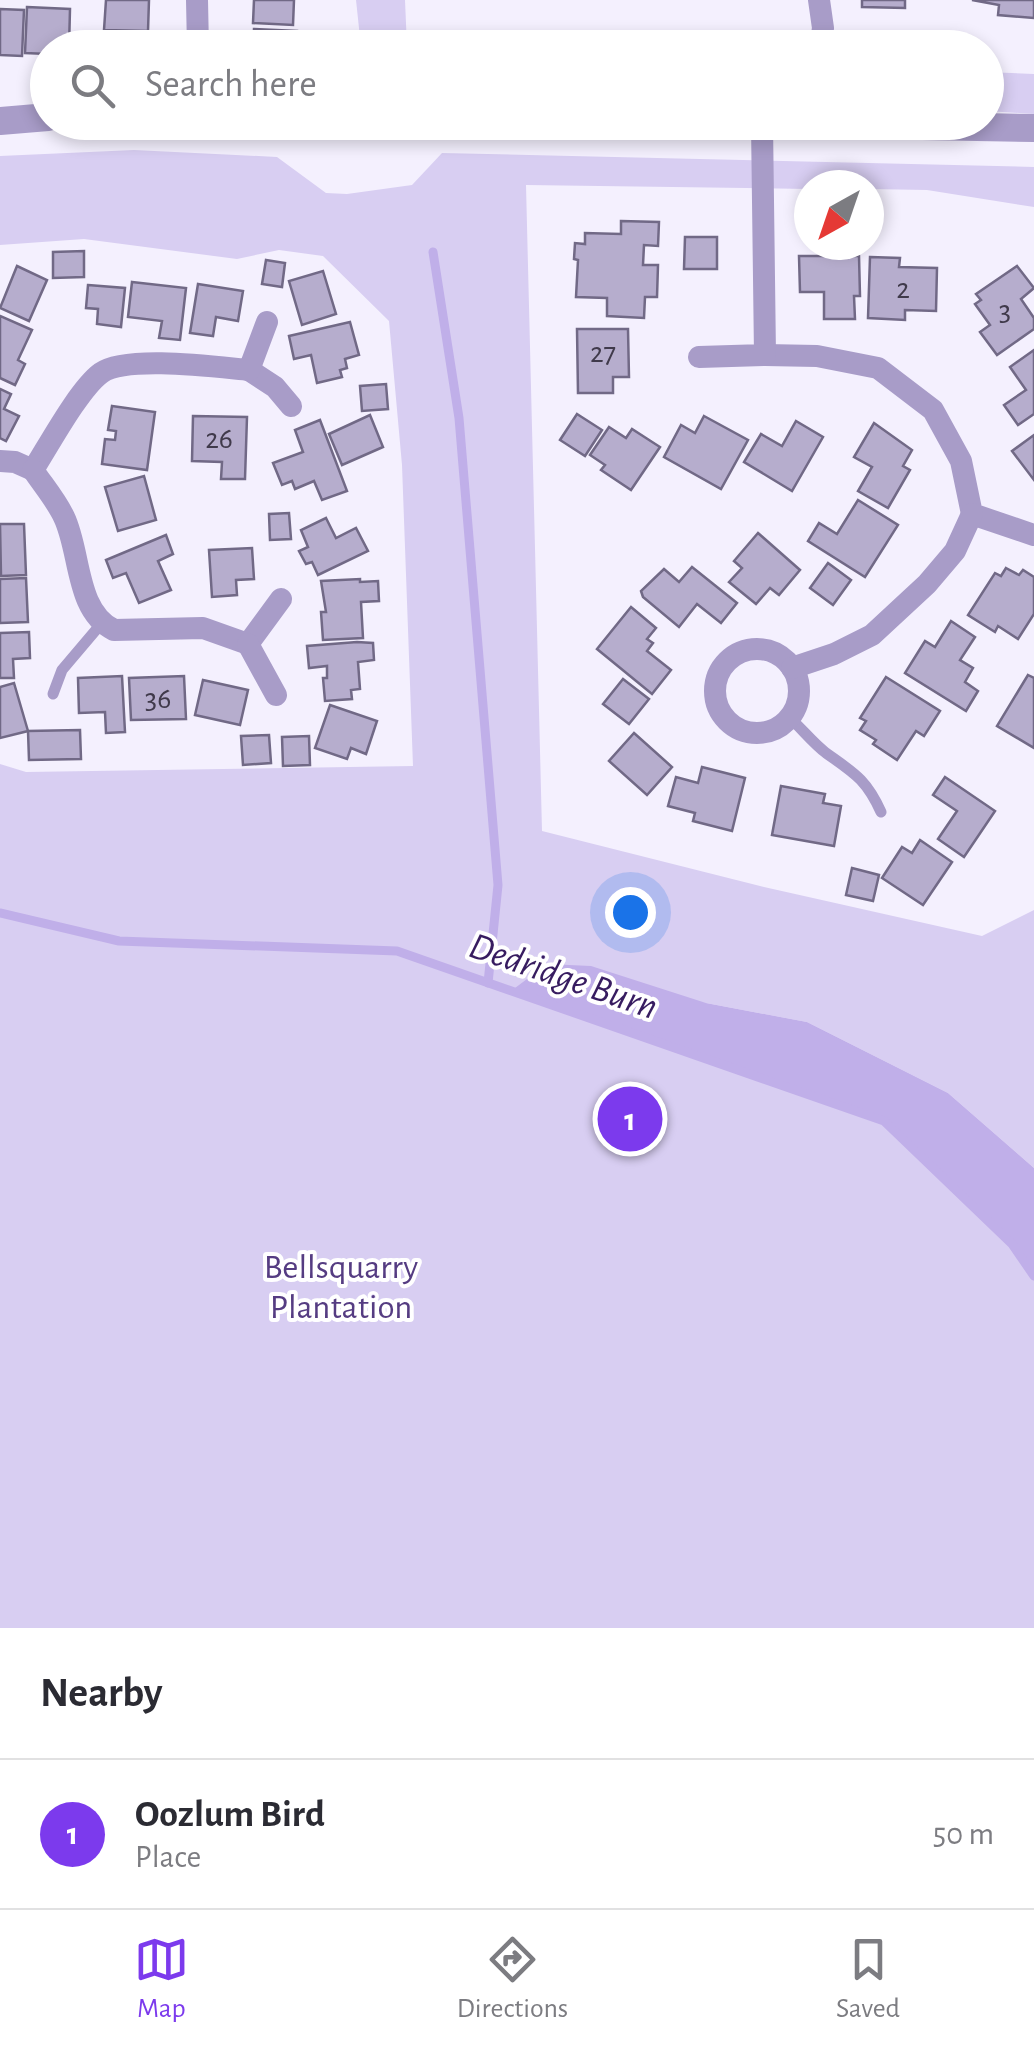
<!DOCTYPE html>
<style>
body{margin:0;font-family:"Alegreya Sans",sans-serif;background:#f7f7f7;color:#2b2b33}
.compass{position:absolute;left:794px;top:170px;width:90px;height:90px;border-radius:50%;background:#fff;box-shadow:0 5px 15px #0003;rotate:220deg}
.you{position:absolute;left:630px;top:912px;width:35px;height:35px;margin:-25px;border:8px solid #fff;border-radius:50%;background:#1a73e8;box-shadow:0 0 0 15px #1a73e833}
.badge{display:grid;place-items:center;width:65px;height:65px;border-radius:50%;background:#7c3aed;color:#fff;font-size:32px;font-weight:700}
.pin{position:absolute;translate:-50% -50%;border:5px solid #fff;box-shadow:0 2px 10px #0006}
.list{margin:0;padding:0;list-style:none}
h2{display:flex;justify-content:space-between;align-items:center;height:130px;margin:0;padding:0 40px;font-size:42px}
h2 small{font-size:32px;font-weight:400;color:#7c7c81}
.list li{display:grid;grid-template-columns:65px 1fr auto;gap:30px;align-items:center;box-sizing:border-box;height:150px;padding:0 40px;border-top:2px solid #e1e1e2}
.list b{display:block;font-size:38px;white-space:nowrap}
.list p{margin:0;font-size:32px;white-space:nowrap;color:#7c7c81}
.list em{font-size:32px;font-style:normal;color:#7c7c81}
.icon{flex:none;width:55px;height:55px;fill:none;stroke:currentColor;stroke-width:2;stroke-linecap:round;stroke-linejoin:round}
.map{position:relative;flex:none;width:1034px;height:1628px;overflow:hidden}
.search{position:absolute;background:#fff;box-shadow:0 5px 15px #0003;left:30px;right:30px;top:30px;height:110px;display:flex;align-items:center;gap:25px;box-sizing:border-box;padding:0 35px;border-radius:55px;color:#7c7c81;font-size:38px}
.sheet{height:280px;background:#fff}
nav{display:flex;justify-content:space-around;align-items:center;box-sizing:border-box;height:140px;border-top:2px solid #e1e1e2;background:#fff;font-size:28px;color:#7c7c81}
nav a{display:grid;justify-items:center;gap:5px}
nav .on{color:#7c3aed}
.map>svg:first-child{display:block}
</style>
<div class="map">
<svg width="1034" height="1628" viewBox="0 0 1034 1628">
<rect width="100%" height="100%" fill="#f4f0fe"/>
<g fill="#d8cef2">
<polygon points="356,0 405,0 407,47 361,47"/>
<polygon points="986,72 1034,74 1034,114 987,111"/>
<polygon points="134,150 277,157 326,193 347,194 412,185 442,153 1034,167 1034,207 927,190 869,189 869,185 809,185 809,189 526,185 542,831 764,887 982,936 1034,910 1034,1168 948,1093 807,1022 706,1003 513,991 884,1121 1012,1244 1034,1276 1034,1628 0,1628 0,764 26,772 413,766 402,465 389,321 323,256 279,250 237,259 84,239 0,245 0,156"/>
</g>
<polygon fill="#c0afe9" points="547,964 591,966 706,1003 807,1022 948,1093 1034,1168 1034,1276 1012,1244 884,1121 511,991"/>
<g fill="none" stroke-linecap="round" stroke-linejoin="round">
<g stroke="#c0afe9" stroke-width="9">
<polyline points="433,252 459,418 498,885 488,983"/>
<polyline points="0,913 119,941 397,951 884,1121 1012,1244 1034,1276"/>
</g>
</g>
<g fill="#b6adcd" stroke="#716986" stroke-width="2.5">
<polygon points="106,0 149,0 148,31 104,30"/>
<polygon points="254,0 294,0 293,25 253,23"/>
<polygon points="862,0 905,0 905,8 862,7"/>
<polygon points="972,0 1034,0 1034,18 998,15 999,5"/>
<polygon points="27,7 70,9 69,48 48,48 48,54 25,53"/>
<polygon points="0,9 24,10 22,56 0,55"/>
<polygon points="254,29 297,31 296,48 253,48"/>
<polygon points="108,35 151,37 151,48 108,48"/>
<polygon points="621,221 659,222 658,246 644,245 643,265 658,265 657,297 645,297 644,318 607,316 607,298 576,297 578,260 574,259 575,243 585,244 585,233 621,234"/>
<polygon points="685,237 717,237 717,269 684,269"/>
<polygon points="84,251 84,277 53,278 53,252"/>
<polygon points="799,256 859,256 860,296 854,296 855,319 824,319 824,292 800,292"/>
<polygon points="870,257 900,258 899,267 937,268 936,311 905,310 905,320 868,318"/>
<polygon points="266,260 285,263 282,287 262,284"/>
<polygon points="17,266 47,280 29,321 0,308"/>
<polygon points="1017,266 1034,288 1021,299 1034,318 1034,329 997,355 980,332 990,325 975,304 981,300 976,294"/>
<polygon points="323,271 336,314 302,325 289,281"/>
<polygon points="132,282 186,288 180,340 159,338 162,321 128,317"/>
<polygon points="198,284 243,291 238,321 216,317 213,336 190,333"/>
<polygon points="88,285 125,288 121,327 97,324 98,309 86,308"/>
<polygon points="0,316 32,330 18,360 25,364 15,385 0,378"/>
<polygon points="350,322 359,355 345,359 347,368 340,370 342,377 317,383 311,355 294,359 289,336"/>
<polygon points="577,329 628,329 629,377 613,377 613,393 578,393"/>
<polygon points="1034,350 1034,414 1018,425 1004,405 1026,390 1010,367"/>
<polygon points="386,384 388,409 362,411 360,386"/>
<polygon points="0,389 11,394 4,409 19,416 6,441 0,438"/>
<polygon points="112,406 155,412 147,470 102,464 105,439 115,440 116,431 108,430"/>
<polygon points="577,414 602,430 585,456 560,440"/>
<polygon points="370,415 383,447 342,465 329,434"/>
<polygon points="193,416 247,417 245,479 221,479 222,462 192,461"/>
<polygon points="704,416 748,440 721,489 664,457 681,425 695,433"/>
<polygon points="320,420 347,491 322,500 314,481 295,489 292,481 282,485 273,463 303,452 295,430"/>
<polygon points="796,421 823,437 792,491 744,462 761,434 782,446"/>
<polygon points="874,423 912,450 903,466 910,470 888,508 858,491 872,467 854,457"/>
<polygon points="609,427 626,438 632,429 660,447 631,490 601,470 605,465 590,455"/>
<polygon points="1034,435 1034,480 1012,451"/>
<polygon points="144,476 156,520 118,531 105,487"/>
<polygon points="858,500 898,525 865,577 808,541 819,523 837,534"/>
<polygon points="289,513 291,539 270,540 269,514"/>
<polygon points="326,518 336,538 356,528 368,551 318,575 312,562 306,564 299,551 308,547 301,530"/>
<polygon points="0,524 24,524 26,575 1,576"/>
<polygon points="758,533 800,570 779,595 770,588 756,604 729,582 742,568 734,561"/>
<polygon points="166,535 173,554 158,561 171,590 139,603 126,573 113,578 106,560"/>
<polygon points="252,548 254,579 236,580 237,595 212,597 209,550"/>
<polygon points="828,563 851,580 833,605 810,588"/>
<polygon points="692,567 737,603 721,623 697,604 679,627 643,597 641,591 664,569 679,582"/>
<polygon points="1006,568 1019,575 1023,570 1034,577 1034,614 1018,639 998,626 995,632 968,615 995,573 1001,576"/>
<polygon points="26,578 28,622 0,623 0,579"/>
<polygon points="360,579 360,582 378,581 379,601 361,602 363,638 323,640 321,612 326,612 321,581"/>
<polygon points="631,607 656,628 647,639 653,643 647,651 671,670 652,694 597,649"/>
<polygon points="951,621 975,637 960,660 973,668 965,682 978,691 966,711 905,673 925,641 935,647"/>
<polygon points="29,632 30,658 13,659 14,678 0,678 0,633"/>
<polygon points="357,642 373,643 374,660 358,662 360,689 351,690 352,699 325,701 323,678 327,678 327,666 309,668 307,646"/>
<polygon points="1028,675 1034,678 1034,748 997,726"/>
<polygon points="122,676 125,732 106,733 105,712 79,713 78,678"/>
<polygon points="184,676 186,719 131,720 129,678"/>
<polygon points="886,677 940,711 924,736 916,731 897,760 873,744 876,740 860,730 866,721 860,718"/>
<polygon points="623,679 649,699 629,724 603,704"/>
<polygon points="203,680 248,690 240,725 195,715"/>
<polygon points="14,683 28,731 0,738 0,687"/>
<polygon points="330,705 377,721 366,754 351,748 347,759 315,748"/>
<polygon points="80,730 81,759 29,760 28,731"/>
<polygon points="634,733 672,767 647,795 609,761"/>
<polygon points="269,735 271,763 243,765 241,736"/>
<polygon points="309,736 310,765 283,766 282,737"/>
<polygon points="702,767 745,778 732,831 693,821 695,813 668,806 676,777 698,783"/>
<polygon points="945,777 995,811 964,857 938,839 957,811 933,795"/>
<polygon points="781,786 825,794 823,803 841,806 834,846 772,835"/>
<polygon points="920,840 952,862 923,905 882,878 902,847 912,853"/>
<polygon points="852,868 879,875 873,901 846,895"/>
</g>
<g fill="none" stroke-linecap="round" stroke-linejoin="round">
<g stroke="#a89cc8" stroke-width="11">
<polyline points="53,694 62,670 101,624"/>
<path d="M790,718c12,11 23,25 36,35 28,20 40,26 55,59"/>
</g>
<g stroke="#a89cc8" stroke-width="22">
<polyline points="197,0 198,48"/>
<polyline points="819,0 823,28 820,48"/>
<polyline points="765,355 817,356 878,368 933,410 961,461 972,514 1034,535"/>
<polyline points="699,357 765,355 762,124"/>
<polyline points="249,370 275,387 291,406"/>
<path d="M0,461l15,1 18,8c16,-25 46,-81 68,-97 25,-18 115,-6 148,-3l18,-48"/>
<path d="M33,470c10,15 23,30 31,47 17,35 11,94 50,113l89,-2 45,16 33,-45"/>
<polyline points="248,644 276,695"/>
<circle cx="757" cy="691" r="42"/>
<polyline points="792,668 834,654 872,635 927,584 955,551 972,514"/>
</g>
<g stroke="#a89cc8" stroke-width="28">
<polyline points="0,121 48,117"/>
<polyline points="307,122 359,126 813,124 1034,128"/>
</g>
</g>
<g text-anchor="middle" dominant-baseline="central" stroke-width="8" stroke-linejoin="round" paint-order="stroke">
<g font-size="30" fill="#403a4b">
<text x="903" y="289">2</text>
<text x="1005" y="311">3</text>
<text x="603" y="353">27</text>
<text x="219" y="439">26</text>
<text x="158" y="699">36</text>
</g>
<g font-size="35" fill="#553c82" stroke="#fff">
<text x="341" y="1267">Bellsquarry<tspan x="341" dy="40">Plantation</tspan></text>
</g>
<g font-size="38" font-style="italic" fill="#371c60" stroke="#fff">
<text transform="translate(563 977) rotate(19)">Dedridge Burn</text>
</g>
</g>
</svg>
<svg class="compass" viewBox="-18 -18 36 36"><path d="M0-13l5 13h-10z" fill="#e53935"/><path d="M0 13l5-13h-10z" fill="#7c7c81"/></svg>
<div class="you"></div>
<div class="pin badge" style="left:630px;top:1119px">1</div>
<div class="search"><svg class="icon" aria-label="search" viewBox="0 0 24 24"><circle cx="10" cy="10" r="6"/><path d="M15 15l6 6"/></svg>Search here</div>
</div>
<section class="sheet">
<h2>Nearby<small></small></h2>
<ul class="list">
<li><span class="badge">1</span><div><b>Oozlum Bird</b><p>Place</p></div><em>50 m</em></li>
</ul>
</section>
<nav>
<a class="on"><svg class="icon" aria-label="map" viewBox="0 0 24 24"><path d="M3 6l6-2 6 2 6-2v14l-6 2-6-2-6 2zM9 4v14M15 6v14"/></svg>Map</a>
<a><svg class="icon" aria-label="directions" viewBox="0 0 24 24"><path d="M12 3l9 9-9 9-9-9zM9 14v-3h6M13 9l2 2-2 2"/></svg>Directions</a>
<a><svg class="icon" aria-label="saved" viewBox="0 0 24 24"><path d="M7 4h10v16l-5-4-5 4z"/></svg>Saved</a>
</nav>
